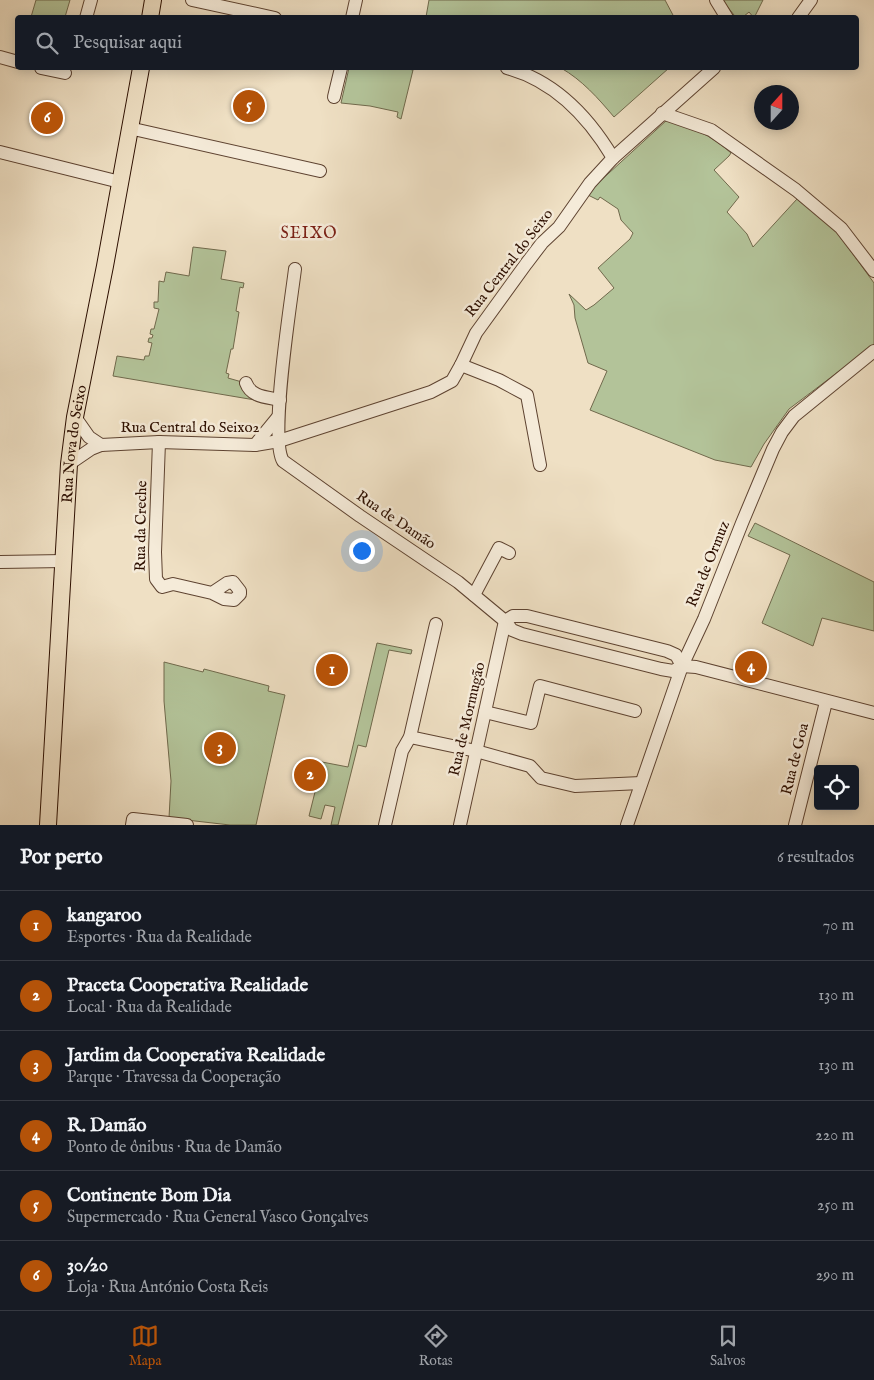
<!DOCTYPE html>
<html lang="pt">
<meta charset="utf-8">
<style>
body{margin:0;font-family:"IM FELL English",serif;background:#242831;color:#f1f3f6}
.controls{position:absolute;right:15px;bottom:15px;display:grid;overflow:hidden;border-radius:5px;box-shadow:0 2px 12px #0003}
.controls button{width:45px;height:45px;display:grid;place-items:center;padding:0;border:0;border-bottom:1px solid #363941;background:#171b24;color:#f1f3f6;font:25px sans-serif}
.compass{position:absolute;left:754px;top:85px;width:45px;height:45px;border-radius:50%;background:#171b24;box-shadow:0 2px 12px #0003;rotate:21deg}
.you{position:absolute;left:361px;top:550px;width:18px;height:18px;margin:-12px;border:4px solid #fff;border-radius:50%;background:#1a73e8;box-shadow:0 0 0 8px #1a73e833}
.badge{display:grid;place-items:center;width:32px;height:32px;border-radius:50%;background:#b45309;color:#fff;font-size:16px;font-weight:700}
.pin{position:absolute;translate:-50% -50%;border:2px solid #fff;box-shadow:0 1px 5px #0006}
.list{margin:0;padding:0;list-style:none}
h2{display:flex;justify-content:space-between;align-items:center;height:65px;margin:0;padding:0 20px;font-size:21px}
h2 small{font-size:16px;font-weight:400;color:#9ea1a6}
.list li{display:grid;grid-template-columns:32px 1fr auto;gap:15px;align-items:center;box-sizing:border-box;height:70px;padding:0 20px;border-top:1px solid #363941}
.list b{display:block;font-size:19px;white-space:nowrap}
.list p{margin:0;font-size:16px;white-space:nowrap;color:#9ea1a6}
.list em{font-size:16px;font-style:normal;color:#9ea1a6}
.icon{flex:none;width:28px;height:28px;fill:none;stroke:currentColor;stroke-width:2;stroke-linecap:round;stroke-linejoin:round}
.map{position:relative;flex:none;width:874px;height:825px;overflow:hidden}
.search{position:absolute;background:#171b24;box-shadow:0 2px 12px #0003;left:15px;right:15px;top:15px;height:55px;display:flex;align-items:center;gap:12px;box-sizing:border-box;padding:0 18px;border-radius:5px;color:#9ea1a6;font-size:19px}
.sheet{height:485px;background:#171b24}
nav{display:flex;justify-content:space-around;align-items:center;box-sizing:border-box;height:70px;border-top:1px solid #363941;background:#171b24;font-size:14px;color:#9ea1a6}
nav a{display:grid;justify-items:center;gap:2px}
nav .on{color:#b45309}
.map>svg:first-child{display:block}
</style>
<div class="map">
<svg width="874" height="825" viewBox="0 0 874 825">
<rect width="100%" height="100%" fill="#efe0c4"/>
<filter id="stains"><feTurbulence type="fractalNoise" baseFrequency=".004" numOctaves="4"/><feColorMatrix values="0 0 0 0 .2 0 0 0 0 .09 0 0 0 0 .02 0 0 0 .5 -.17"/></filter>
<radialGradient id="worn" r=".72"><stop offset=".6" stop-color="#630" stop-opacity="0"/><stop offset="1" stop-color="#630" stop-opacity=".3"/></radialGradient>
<g fill="#b3c399" stroke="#70694c">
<polygon points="36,0 70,0 65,17 31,17"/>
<polygon points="429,0 665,0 674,17 426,17"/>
<polygon points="722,0 763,0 754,18 749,12 743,17 733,17 734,15"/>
<polygon points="349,68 403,68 413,70 401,119 397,117 398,112 370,106 341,103"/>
<path d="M561,68h108l-55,49c-16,-19 -32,-37 -53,-49z"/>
<path d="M667,120c25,7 44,15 64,33l-2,3 -15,14 25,27 -12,15 20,22 6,13 44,-48 37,29 40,55v63l-23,19 -13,7 -49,37 -25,35 -13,23 -36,-7 -125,-50 17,-39 -19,-8 -13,-45 -1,-13 -5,-11 17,16 8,-5 20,-17 -16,-20 32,-29 3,-6 -12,-13 -3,-11 -18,-12 -2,3 -12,-6z"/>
<polygon points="193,247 226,251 221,279 244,283 243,288 240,287 236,311 239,312 233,349 231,349 226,373 229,374 228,378 242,382 255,400 113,376 117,356 144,360 145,356 149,356 152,343 148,342 149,338 152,338 153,335 150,334 151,329 154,329 159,309 154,308 154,302 158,302 159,281 164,282 166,272 189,276"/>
<polygon points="755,523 874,582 874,631 822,618 813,646 762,623 790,555 748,536"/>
<polygon points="377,643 412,650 411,654 389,650 366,747 358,745 338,825 331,825 335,807 325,805 321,819 309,816 316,788 317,788 322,762 348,767"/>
<polygon points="164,662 203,672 204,669 269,686 268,691 285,695 256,825 230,825 169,818 171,781 164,701"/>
</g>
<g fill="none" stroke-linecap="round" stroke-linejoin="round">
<defs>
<g id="minor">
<polyline points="192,0 275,18"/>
<polyline points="716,0 727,18"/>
<polyline points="86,18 91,0"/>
<polyline points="352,18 356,0"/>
<polyline points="798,18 811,0"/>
<polyline points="0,57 18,62"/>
<polyline points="41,68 65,73"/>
<path d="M507,68c48,13 81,48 106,90"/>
<polyline points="334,97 341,68"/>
<polyline points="662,113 711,130 796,190 841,228 874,271"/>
<polyline points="129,128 320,171"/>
<polyline points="0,152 120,182"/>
<path d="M295,269c-4,33 -26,169 -12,192l77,55 98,66 47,39 7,9 10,4 139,35 12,2 9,-5 14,1 178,46"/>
<polyline points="461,365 499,380 527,395 540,465"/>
<path d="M246,383c5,14 20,14 34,17"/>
<polyline points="75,417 89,437 101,445"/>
<polyline points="159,442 155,552 156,579 162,587 173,584 212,593 227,583 233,582 240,591 240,594 234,600 224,599 212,593"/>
<polyline points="255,445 278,417"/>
<polyline points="69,464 91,449 101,445 159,442 255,445 279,441 431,392 452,381 461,365 476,333 526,264 542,243 559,227 590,183 613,158 714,68"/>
<polyline points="0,562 64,561"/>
<polyline points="474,595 499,548 509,553"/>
<polyline points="505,621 513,616 527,616 667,651 676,655 682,666"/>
<polyline points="485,712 531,723 540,686 635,711"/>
<polyline points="410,737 476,751 530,766 541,778 575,786 641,783"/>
<polyline points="132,825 133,819 187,825"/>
<polyline points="385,825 402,751 410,737 436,624"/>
<polyline points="460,825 505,621"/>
<polyline points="627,825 682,666 704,619 742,523 773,449 782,432 794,416 874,351"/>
<polyline points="795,825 826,702"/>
</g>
<g id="major">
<polyline points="150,18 153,0"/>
<path id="s1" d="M48,825l21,-361 6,-47 30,-151 36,-198"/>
</g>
</defs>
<use href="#minor" stroke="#5e4331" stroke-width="14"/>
<use href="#major" stroke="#2d0f00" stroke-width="18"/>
<use href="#minor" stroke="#f5ebd9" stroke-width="12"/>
<use href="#major" stroke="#efe0c4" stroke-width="16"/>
</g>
<g text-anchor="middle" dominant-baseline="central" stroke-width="5" stroke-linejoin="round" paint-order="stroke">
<g font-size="15" fill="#2d0f00" stroke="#f5ebd9">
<text transform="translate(509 263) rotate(-52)">Rua Central do Seixo</text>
<text x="190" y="427">Rua Central do Seixo2</text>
<text stroke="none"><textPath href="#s1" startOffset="382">Rua Nova do Seixo</textPath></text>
<text transform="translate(396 520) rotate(34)">Rua de Damão</text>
<text transform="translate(141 526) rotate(-89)">Rua da Creche</text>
<text transform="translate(708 564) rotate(-68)">Rua de Ormuz</text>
<text transform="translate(467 719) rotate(-77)">Rua de Mormugão</text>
<text transform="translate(795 759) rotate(-76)">Rua de Goa</text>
</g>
<g font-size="16" letter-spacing="1" fill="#7a1f14" stroke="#f5ebd9">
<text x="309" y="234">SEIXO</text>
</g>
</g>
<rect width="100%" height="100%" filter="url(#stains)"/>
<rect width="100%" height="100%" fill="url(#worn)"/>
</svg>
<div class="controls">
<button><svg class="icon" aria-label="locate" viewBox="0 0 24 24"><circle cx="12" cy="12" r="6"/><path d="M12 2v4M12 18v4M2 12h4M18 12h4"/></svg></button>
</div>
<svg class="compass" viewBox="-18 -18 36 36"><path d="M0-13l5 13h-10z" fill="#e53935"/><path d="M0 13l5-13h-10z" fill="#9ea1a6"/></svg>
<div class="you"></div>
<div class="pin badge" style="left:332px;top:670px">1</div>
<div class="pin badge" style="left:310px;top:775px">2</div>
<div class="pin badge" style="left:220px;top:748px">3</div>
<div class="pin badge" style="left:751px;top:667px">4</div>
<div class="pin badge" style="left:249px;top:106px">5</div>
<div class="pin badge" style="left:47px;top:118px">6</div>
<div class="search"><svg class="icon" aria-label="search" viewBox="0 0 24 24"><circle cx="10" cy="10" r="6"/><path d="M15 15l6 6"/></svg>Pesquisar aqui</div>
</div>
<section class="sheet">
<h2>Por perto<small>6 resultados</small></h2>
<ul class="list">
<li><span class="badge">1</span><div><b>kangaroo</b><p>Esportes · Rua da Realidade</p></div><em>70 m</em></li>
<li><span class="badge">2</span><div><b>Praceta Cooperativa Realidade</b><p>Local · Rua da Realidade</p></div><em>130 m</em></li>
<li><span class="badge">3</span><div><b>Jardim da Cooperativa Realidade</b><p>Parque · Travessa da Cooperação</p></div><em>130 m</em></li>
<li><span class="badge">4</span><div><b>R. Damão</b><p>Ponto de ônibus · Rua de Damão</p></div><em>220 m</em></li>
<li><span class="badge">5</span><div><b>Continente Bom Dia</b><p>Supermercado · Rua General Vasco Gonçalves</p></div><em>250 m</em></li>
<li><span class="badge">6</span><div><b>30/20</b><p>Loja · Rua António Costa Reis</p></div><em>290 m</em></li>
</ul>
</section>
<nav>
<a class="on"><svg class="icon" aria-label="map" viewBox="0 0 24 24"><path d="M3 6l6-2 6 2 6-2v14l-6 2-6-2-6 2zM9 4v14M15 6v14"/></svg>Mapa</a>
<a><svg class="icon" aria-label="directions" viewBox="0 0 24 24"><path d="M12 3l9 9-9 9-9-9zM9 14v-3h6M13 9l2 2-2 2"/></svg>Rotas</a>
<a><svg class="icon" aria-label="saved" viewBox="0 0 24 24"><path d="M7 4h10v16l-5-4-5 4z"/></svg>Salvos</a>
</nav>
